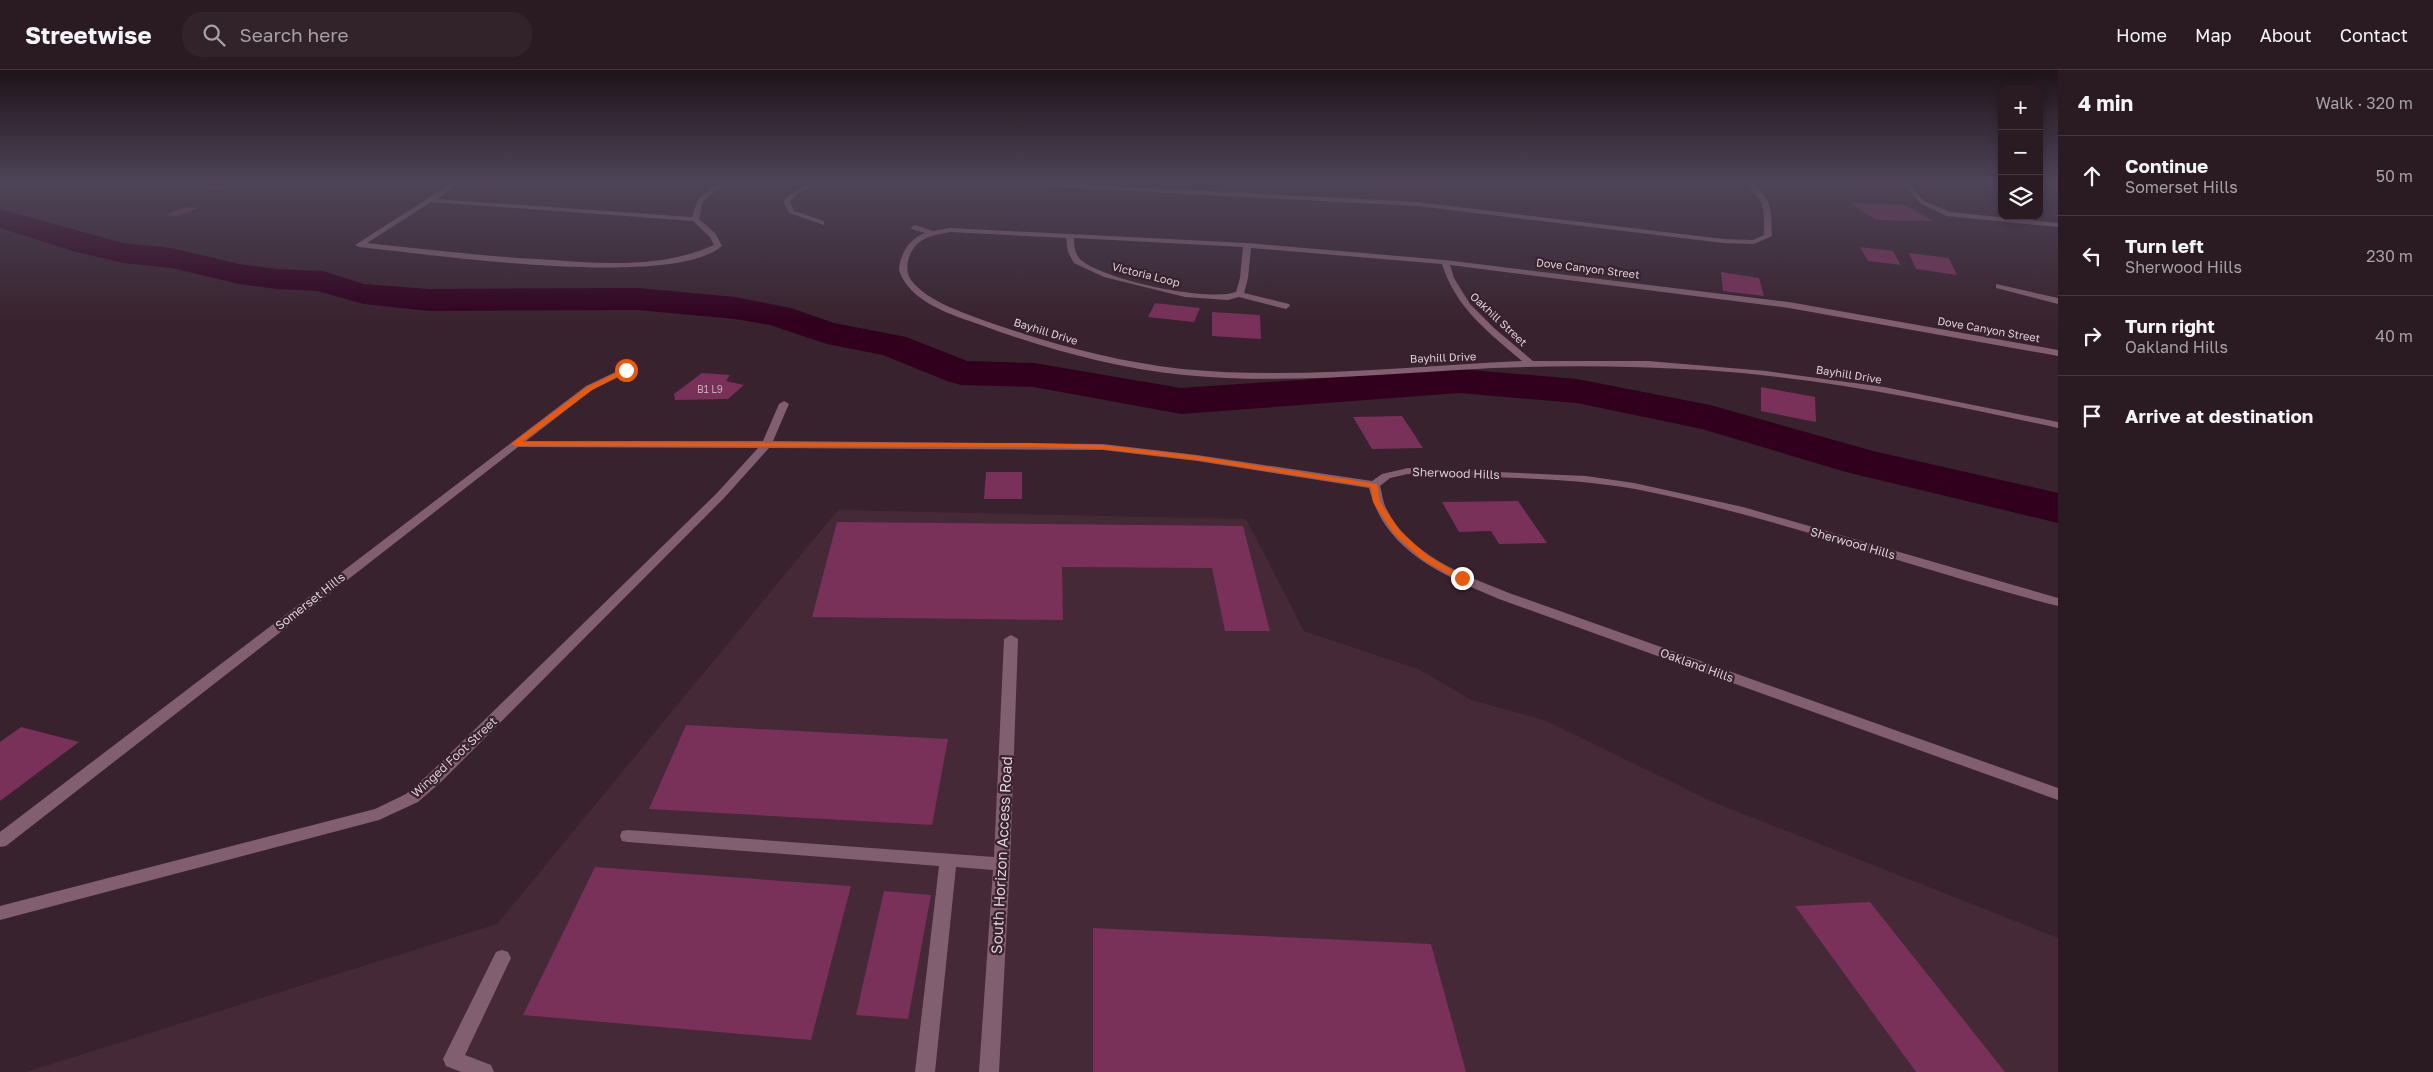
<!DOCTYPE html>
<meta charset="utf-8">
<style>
body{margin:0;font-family:"Golos Text",sans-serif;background:#32232a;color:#f1f3f6}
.controls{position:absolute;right:15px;top:15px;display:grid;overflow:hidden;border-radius:10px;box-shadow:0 2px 8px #0003}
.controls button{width:45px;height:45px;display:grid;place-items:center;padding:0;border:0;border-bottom:1px solid #463840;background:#2a1a22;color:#f1f3f6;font:25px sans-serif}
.stop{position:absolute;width:15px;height:15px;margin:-11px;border:4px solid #ea580c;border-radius:50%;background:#fff}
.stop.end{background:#ea580c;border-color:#fff;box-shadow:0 1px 5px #0008}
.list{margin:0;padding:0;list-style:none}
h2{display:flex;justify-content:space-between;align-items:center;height:65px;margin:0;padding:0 20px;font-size:21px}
h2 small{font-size:16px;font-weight:400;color:#a5a1a5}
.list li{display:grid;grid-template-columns:32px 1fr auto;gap:15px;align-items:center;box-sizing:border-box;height:80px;padding:0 20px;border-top:1px solid #463840}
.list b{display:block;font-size:19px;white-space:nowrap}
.list p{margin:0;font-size:16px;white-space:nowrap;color:#a5a1a5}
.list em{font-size:16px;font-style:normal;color:#a5a1a5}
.icon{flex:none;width:28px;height:28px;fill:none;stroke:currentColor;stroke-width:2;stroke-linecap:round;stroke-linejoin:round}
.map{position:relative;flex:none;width:2058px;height:1002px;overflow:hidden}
header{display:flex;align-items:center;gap:30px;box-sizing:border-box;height:70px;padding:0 25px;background:#2a1a22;border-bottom:1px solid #463840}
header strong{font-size:24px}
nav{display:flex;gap:28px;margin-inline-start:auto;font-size:18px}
.search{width:350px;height:45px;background:#32232a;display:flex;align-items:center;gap:12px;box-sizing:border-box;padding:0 18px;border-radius:20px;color:#a5a1a5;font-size:19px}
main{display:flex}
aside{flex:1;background:#2a1a22}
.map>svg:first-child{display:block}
</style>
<header>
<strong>Streetwise</strong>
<div class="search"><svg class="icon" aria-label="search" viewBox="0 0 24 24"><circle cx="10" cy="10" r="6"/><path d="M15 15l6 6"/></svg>Search here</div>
<nav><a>Home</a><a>Map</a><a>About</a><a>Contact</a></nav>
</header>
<main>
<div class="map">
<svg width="2058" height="1002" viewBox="0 0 2058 1002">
<rect width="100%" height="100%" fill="#38222d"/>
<polygon fill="#452937" points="838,440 1246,449 1304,561 1420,600 1471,630 1544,650 1713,732 2058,868 2058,1002 26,1002 497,854"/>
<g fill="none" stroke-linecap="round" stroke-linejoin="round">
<polygon fill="#30001d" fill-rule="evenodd" points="0,139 123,173 172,178 239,194 277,199 323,201 364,214 429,219 638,218 735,227 791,238 834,253 906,267 967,291 1034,293 1181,318 1459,299 1577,309 1710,335 1873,381 2058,423 2058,453 1846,402 1702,359 1577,333 1459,323 1181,344 1034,317 961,315 947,311 883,285 827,274 770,255 735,249 638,240 429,241 364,234 317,221 277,219 239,214 172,198 123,193 73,181 0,158"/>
</g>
<g fill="#793059">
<polygon points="211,116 222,116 230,117 222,120 205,119"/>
<polygon points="1850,133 1905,135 1933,151 1876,150"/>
<polygon points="186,137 199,138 178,146 165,145"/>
<polygon points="1860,177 1893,181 1901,195 1868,191"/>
<polygon points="1909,183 1949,188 1957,205 1916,199"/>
<polygon points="1721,202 1759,208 1764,226 1723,221"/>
<polygon points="1155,233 1200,238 1194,252 1148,247"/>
<polygon points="1212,242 1260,245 1261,269 1212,266"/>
<polygon points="702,303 730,305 726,311 744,315 728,329 675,330 674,324"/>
<polygon points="1761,317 1815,327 1816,352 1761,341"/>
<polygon points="1402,346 1423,378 1372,379 1353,347"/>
<polygon points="986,402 1022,402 1022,429 984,429"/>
<polygon points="1518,431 1547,473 1499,474 1491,461 1459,462 1442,432"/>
<polygon points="837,452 1243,456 1270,561 1225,561 1212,498 1062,497 1063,550 812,547"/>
<polygon points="686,655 948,669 932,755 649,739"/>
<polygon points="21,657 79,672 0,731 0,672"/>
<polygon points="595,797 851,816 811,970 523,945"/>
<polygon points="884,821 931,825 908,949 856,945"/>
<polygon points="1870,832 2005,1002 1916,1002 1795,836"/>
<polygon points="1093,858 1431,874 1466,1002 1093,1002"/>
</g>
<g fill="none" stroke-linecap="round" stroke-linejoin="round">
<g fill="#815f70" fill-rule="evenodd">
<path d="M452,113h8l-23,16 255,18 6,-18 21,-16h8l-24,18 -4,18 17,15 6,12c-51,44 -292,8 -363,1l-4,-2zM431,132l262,19 17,16 4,8c-55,25 -118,18 -177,14 -57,-3 -114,-10 -170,-16z"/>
<polygon points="811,113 820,113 799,123 790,131 794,141 824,151 824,155 789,143 783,131 795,121"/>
<path d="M1013,113h45l359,19 306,37 30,1 11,-5c0,-31 2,-31 -20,-52h8c21,16 19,28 20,53l-18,8 -31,-1 -306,-37 -401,-21z"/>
<polygon points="1902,113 1909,113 1924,131 1950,142 2058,153 2058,157 1946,146 1920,133"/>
<path d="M915,155l18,6 17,-3 297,15 198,17 344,42 269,48v6l-269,-48 -339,-43 4,13 16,26 24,24 39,33h115l118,10 118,16 174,35v6c-117,-26 -235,-50 -354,-58 -70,-4 -140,-5 -210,-2 -103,5 -207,17 -310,7 -70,-7 -138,-26 -203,-50 -29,-10 -72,-23 -82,-55 1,-16 10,-31 26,-37l-13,-4 -1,-2zM950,162l116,6 2,14 6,11 30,14 81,20 43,3 11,-3 47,12 4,-3 -1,-2 -45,-11 4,-15 3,-30 191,16c13,43 47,69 80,97 -113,5 -227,19 -340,8 -65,-7 -127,-24 -188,-45 -24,-9 -67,-22 -83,-44 -8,-12 -2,-31 10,-39 9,-6 19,-7 29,-9zM1074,168l169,9 -3,31 -4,14c-28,10 -132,-12 -155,-32 -6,-5 -7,-15 -7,-22z"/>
<polygon points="1996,214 2058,228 2058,234 1996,218"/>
<path d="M626,297l5,3 -2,2 -37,18 -66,51h237l16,-37 5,-3 5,3 -16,37 330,3 94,11 175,26 10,-7 26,-6 178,8 48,7 109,24 315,91v8c-142,-36 -279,-89 -423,-117 -74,-13 -152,-11 -227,-15l-18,4 -10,8c2,7 3,16 6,22 23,47 78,67 123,85l549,195v12l-559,-201c-56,-24 -114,-47 -130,-111l-172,-27 -94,-11 -334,-2 -44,49 -284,285 -23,20 -39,18 -379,100v-14l375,-97 31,-15 23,-20 288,-281 41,-45 -240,-1 -512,399 -6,1v-15l586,-446z"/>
<polygon points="1011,565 1018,569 1010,794 999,1002 979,1002 993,800 956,797 935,1002 915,1002 939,796 628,772 622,771 620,766 622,761 628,760 994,787 1004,569"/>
<polygon points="502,880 508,882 511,888 465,985 491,995 494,1002 461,1002 446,996 443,989 496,882"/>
</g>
</g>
<linearGradient id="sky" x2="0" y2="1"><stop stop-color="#1f1319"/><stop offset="0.44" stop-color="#4d4457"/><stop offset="1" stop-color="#4d4457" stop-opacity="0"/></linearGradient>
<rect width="2058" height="254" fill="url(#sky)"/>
<polygon fill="#ea580c" points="626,298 628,301 592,320 522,372 1030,373 1102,375 1197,386 1377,414 1380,432 1400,461 1428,486 1466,508 1459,510 1423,490 1394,464 1373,432 1371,417 1197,390 1102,379 1030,377 515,376 511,374 587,317"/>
<g text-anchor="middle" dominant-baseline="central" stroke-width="4.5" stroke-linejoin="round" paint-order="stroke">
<g font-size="10" fill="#c6a8b8">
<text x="710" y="319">B1 L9</text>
</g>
<g font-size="11" fill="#dfd0d7" stroke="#38222d">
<text transform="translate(1588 198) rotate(7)">Dove Canyon Street</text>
<text transform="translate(1146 204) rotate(14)">Victoria Loop</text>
<text transform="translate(1499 249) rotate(43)">Oakhill Street</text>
<text transform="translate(1989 259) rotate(10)">Dove Canyon Street</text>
<text transform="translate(1046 261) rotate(17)">Bayhill Drive</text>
<text transform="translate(1443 287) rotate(-2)">Bayhill Drive</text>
<text transform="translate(1849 304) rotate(9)">Bayhill Drive</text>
</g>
<g font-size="12" fill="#dfd0d7" stroke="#38222d">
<text transform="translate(1456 403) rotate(2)">Sherwood Hills</text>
<text transform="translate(1853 473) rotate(16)">Sherwood Hills</text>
<text transform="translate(310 531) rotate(-38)">Somerset Hills</text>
<text transform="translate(1697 595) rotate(20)">Oakland Hills</text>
<text transform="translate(454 687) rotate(-43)">Winged Foot Street</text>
</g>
<g font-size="15" fill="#dfd0d7" stroke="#38222d">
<text transform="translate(1001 785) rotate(-87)">South Horizon Access Road</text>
</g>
</g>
</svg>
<div class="controls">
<button>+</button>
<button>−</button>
<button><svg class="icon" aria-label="layers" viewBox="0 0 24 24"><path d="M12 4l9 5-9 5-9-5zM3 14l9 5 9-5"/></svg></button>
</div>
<div class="stop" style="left:626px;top:300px"></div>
<div class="stop end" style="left:1462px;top:508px"></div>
</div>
<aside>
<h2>4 min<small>Walk · 320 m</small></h2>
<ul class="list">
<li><svg class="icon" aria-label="ahead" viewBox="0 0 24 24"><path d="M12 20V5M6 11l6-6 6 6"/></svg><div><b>Continue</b><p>Somerset Hills</p></div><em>50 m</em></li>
<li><svg class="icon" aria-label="left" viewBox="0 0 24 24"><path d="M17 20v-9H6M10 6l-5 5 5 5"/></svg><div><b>Turn left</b><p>Sherwood Hills</p></div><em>230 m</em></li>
<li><svg class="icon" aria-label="right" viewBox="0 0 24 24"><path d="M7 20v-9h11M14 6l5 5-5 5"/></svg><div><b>Turn right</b><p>Oakland Hills</p></div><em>40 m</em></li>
<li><svg class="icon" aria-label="arrive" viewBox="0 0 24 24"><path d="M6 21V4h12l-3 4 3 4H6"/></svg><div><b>Arrive at destination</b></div></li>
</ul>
</aside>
</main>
